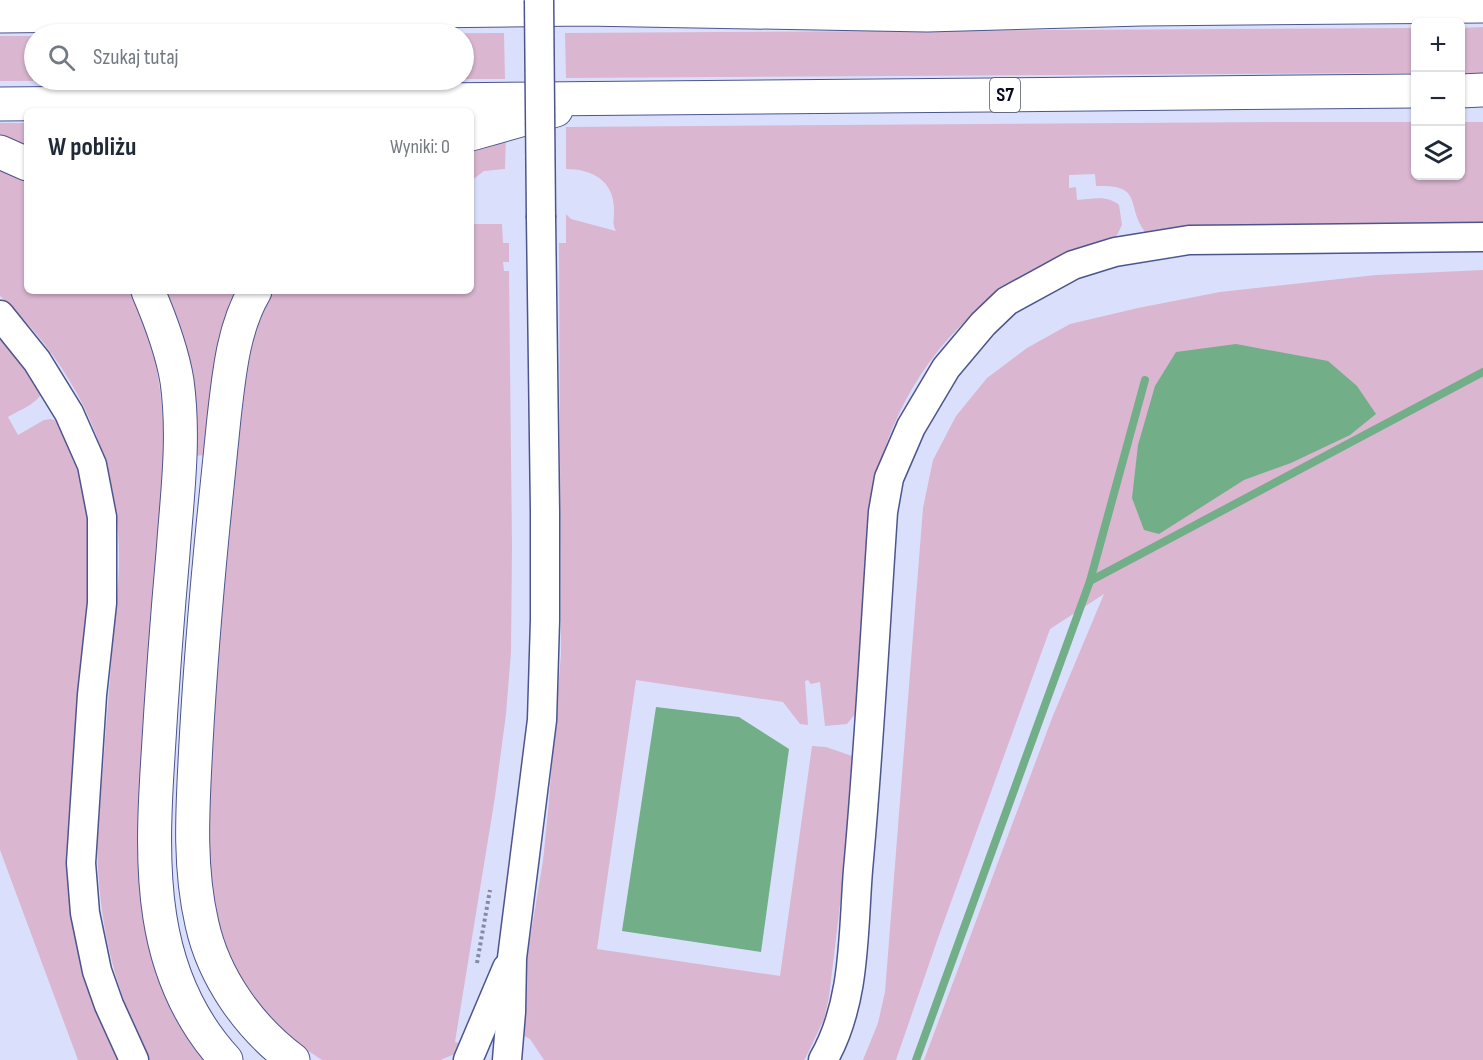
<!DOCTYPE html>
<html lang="pl">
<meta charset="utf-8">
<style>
body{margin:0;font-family:"Sofia Sans Condensed",sans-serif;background:#f2f2f3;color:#1f2937}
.controls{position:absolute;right:18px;top:18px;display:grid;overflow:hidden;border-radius:9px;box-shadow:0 2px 4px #0004}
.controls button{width:54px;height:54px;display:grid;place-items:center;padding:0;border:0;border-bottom:2px solid #e0e1e3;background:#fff;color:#1f2937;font:30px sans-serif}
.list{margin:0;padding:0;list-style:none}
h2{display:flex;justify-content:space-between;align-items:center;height:78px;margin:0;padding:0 24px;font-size:26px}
h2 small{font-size:20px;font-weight:400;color:#747a83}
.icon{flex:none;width:33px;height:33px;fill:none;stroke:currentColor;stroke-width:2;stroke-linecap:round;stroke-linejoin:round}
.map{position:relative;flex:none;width:1483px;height:1060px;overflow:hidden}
.search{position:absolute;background:#fff;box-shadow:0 2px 4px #0004;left:24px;top:24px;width:450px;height:66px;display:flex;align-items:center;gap:15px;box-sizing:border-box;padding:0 21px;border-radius:33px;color:#747a83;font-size:22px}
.panel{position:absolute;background:#fff;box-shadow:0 2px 4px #0004;left:24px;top:108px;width:450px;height:186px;border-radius:9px}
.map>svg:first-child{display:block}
</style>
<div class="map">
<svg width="1483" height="1060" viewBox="0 0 1483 1060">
<rect width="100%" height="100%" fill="#dae0fb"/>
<g fill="#dab6d0">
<polygon points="1483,27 1483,73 1461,73 1461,28"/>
<polygon points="1415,28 1416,73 566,78 565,33"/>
<polygon points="504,33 505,79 464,79 464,34 263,34"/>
<polygon points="0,36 34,36 34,80 362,80 0,81"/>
<path d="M1274,122h141l1,54h44l1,-54h22v103l-336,9c-23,-27 -1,-50 -51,-48l-1,-12 -26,1v13l7,-1 1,13c15,-1 30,-5 42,5l3,20 -7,14c-38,18 -77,32 -113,52 -8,4 -15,12 -22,17 -62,51 -100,128 -111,206l-14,200 -8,10 -22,2 -5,-44 -9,2 -3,-4 -3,1 3,44 -8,-1 -17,-22 -147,-22 -39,269 183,27 32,-230 14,1 26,9 -8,115 -15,126 -5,22 -18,38 -2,3h-260l-14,-21 -11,-6 8,-76 16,-96 5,-50 13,-157 -2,-411h7v-29l5,5 45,12c-4,-7 -2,-11 -2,-19 1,-30 -20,-43 -48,-43v-42z"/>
<polygon points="0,123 27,123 27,150 0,138"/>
<polygon points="506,135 505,169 484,171 471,181 471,142"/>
<path d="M0,167l27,16v108h103c28,52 32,104 35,161l-24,337 68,271h-59c-37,-74 -51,-134 -53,-216 5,-60 9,-119 14,-178 2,-33 7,-66 8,-100 2,-106 -42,-199 -119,-270z"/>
<polygon points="471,224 502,224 503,243 509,243 509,262 503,262 504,271 509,271 512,547 511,652 506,714 495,797 455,1042 466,1045 455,1054 440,1060 322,1060 295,1042 273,1024 233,970 214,917 204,824 232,447 250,349 260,318 272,291 471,291"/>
<polygon points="1483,270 1483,1060 924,1060 1052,718 1104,594 1050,629 938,938 896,1060 863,1060 878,1023 885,992 923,508 933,460 956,416 987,378 1027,348 1070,324 1138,308 1220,292 1376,275"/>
<polygon points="162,291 242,291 207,455 193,456"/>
<path d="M0,334l44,56c-8,15 -23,19 -36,27l10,18 26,-15 7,-1 10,3 20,55 9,52 -3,108 -12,148 44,275h-41l-78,-210z"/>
</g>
<g fill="#72ae88">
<polygon points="1236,344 1328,361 1357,386 1376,414 1350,435 1291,463 1244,480 1159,534 1144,530 1132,498 1138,445 1155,386 1176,352"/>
<polygon points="656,707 739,717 789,749 761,952 622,931"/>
</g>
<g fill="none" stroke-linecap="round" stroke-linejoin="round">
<g stroke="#72ae88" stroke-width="8">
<polyline points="1090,581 1483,372"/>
<polyline points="916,1060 1090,581 1145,380"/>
</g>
<defs>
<g id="minor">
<polyline points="0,315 37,361 69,413 92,465 102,517 102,603 92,695 81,863 85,913 97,971 109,1005 134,1060"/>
<polyline points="468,1060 507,968"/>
<polyline points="507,1060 511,1012 512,958 542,720 545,620 545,511 541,218"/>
<path d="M823,1060c33,-57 30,-127 35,-190 11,-119 17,-239 25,-358l6,-34 22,-51 35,-59 37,-44 24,-23 66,-36 42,-13 74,-12 294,-3"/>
</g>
<g id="highway">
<polyline points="0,16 584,9 927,15 1142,9 1483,6"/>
<polyline points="1460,91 1483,90"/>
<polyline points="0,104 1416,91"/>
<polyline points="471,134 556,110"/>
<polyline points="0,152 27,164"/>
<path d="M148,291c12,28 24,59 29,90 8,58 0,115 -4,172 -6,67 -11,135 -15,203 -7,108 -11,218 68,304"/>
<path d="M255,291c-22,37 -26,84 -31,127 -4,36 -7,72 -11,108 -7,72 -13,144 -17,217 -3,60 -8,121 6,181 12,54 47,103 91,136"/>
</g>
</defs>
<use href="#minor" stroke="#4c558e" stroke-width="31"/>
<use href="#highway" stroke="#4c558e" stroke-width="35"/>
<polyline stroke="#858aa3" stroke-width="4" stroke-dasharray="3 3" stroke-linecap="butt" points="477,963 490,890"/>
<use href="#minor" stroke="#fff" stroke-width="28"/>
<use href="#highway" stroke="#fff" stroke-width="33"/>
<defs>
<polyline id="minor-bridge" points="539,0 541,218"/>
</defs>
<use href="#minor-bridge" stroke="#4c558e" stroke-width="31" stroke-linecap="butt"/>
<use href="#minor-bridge" stroke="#fff" stroke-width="28"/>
</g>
<g text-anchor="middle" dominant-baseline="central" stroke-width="4.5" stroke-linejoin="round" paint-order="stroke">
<rect fill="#fff" stroke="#525464" stroke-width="1.5" x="990" y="78" width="30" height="34" rx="4.5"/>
<g font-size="20" font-weight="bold" fill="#080a21">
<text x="1005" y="95">S7</text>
</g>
</g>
</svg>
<div class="controls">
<button>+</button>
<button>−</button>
<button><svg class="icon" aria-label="layers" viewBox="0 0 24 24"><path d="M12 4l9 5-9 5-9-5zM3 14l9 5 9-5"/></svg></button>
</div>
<div class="search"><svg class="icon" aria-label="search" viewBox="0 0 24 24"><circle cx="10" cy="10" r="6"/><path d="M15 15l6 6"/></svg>Szukaj tutaj</div>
<section class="panel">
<h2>W pobliżu<small>Wyniki: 0</small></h2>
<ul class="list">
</ul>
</section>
</div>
